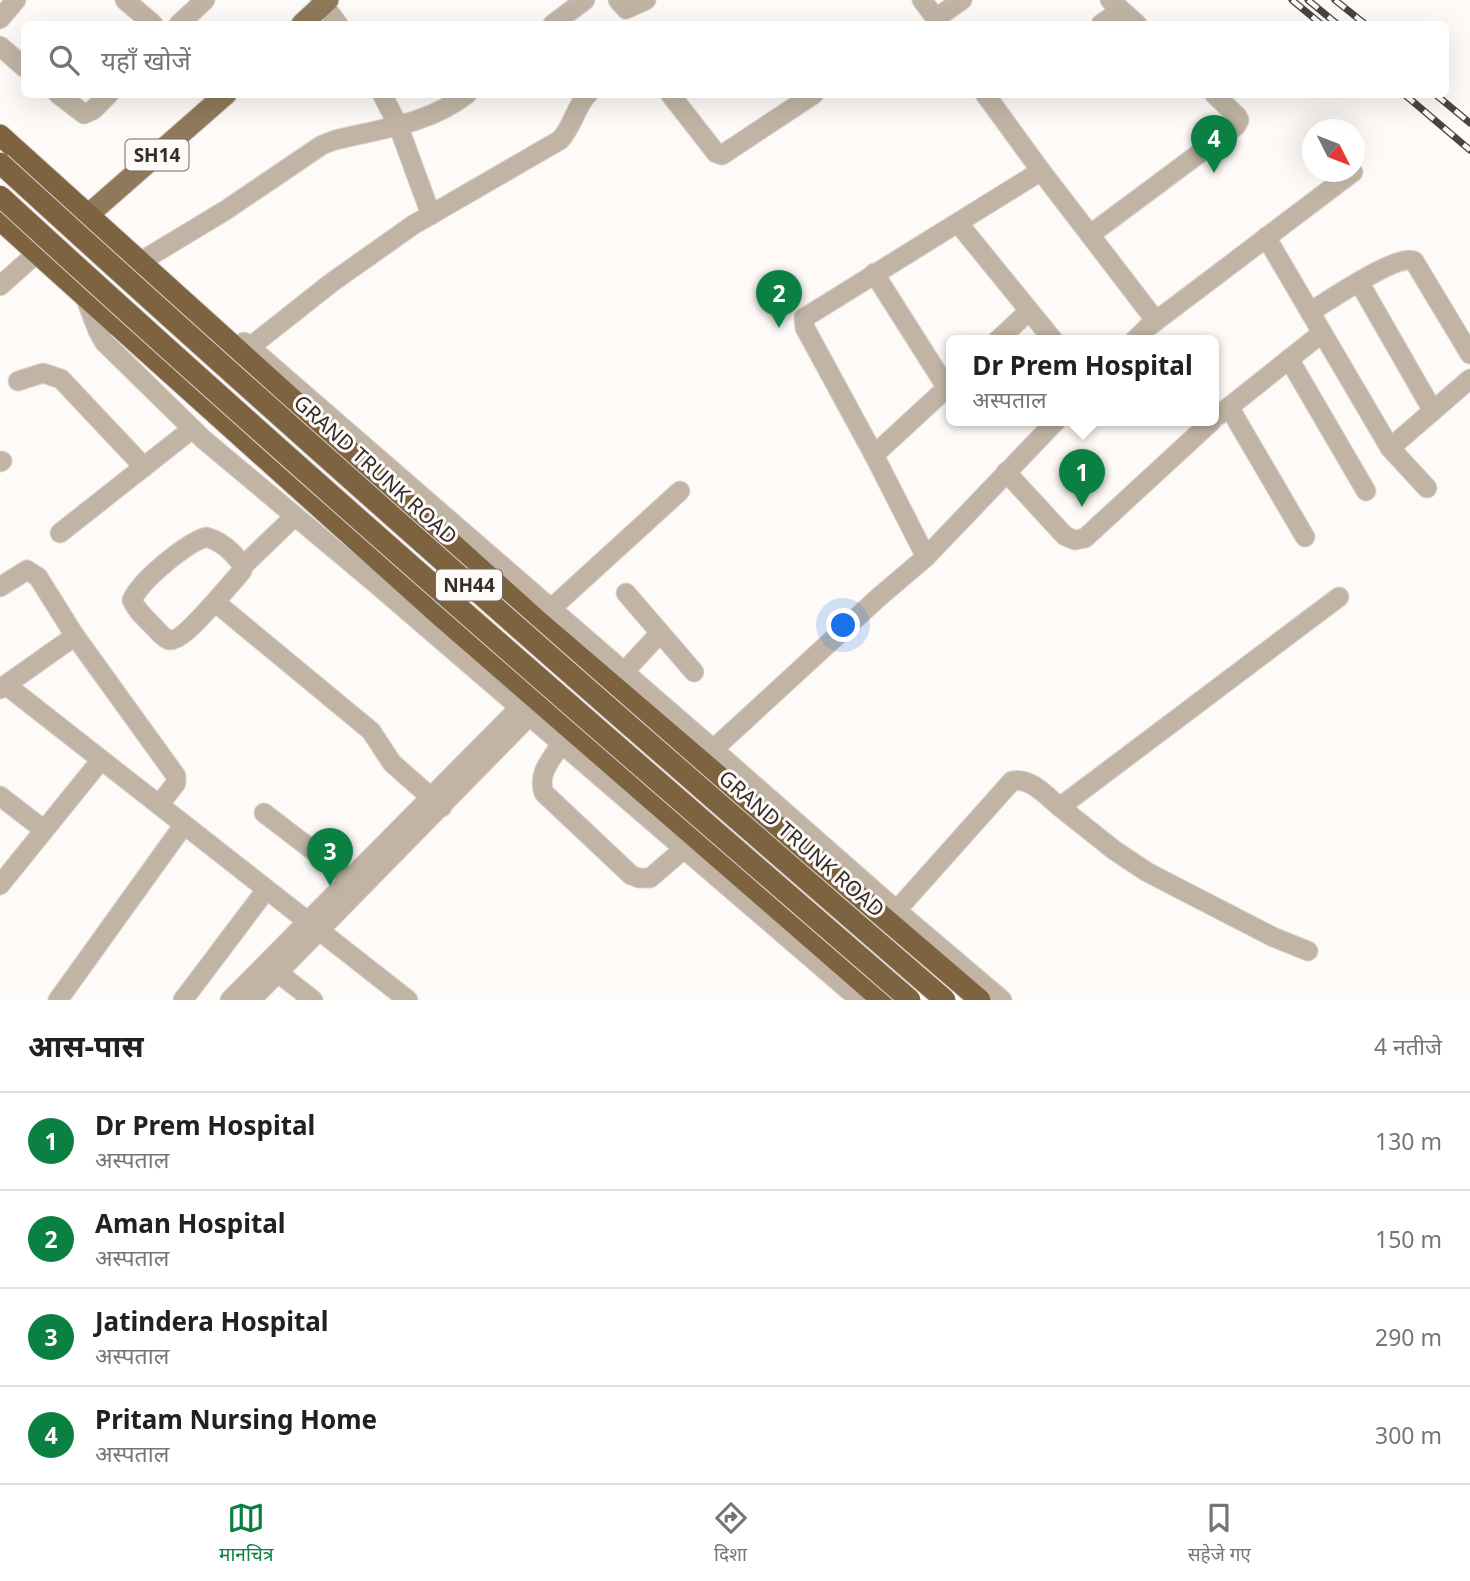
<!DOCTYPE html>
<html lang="hi">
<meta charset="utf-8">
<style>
body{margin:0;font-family:"Noto Sans","Noto Sans Devanagari",sans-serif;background:#f6f6f6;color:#202124}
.compass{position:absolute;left:1302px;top:119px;width:63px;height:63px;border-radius:50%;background:#fff;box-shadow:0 7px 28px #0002;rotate:132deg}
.you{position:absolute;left:844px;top:626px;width:24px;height:24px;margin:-18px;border:5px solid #fff;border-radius:50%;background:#1a73e8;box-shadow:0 0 0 10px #1a73e833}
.badge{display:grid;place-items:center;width:46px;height:46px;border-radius:50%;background:#0b8043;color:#fff;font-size:23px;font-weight:700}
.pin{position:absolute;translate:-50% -58px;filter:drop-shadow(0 2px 4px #0008)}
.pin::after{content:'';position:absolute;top:37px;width:24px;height:21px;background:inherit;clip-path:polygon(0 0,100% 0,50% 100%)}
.popup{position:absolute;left:946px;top:335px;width:273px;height:91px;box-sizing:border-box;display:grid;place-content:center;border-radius:10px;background:#fff;filter:drop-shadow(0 2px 5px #0005);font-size:23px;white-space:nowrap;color:#757577}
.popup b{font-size:26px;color:#202124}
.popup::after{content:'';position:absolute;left:50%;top:100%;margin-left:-14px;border:14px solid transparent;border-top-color:#fff}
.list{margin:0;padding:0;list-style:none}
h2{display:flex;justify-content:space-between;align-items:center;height:91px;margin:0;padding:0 28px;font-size:30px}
h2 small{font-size:23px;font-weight:400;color:#757577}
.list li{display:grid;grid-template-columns:46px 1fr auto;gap:21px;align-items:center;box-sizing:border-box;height:98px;padding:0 28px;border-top:2px solid #e0e0e0}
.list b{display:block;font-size:26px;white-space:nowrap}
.list p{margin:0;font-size:23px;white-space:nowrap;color:#757577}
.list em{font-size:23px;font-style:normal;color:#757577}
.icon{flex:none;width:38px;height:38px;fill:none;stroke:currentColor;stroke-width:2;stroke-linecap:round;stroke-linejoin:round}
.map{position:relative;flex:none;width:1470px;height:1000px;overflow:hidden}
.search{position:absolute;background:#fff;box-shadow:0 7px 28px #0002;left:21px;right:21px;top:21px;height:77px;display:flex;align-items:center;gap:18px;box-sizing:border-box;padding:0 24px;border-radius:10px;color:#757577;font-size:26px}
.sheet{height:483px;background:#fff}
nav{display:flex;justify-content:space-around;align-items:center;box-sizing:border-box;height:98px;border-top:2px solid #e0e0e0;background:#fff;font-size:19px;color:#757577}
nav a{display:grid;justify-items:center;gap:4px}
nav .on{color:#0b8043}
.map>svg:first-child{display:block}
</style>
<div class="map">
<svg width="1470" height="1000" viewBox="0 0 1470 1000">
<rect width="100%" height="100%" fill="#fefaf8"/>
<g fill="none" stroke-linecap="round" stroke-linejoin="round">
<defs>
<g id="minor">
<polyline points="125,0 153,24"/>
<polyline points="320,0 338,24"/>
<polyline points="618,0 626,9 646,0"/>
<polyline points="922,0 940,24"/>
<polyline points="1110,0 1137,24"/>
<polyline points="936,18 962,0"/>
<polyline points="0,19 16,0"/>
<polyline points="179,24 205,0"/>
<polyline points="553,24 585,0"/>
<polyline points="1101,24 1121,10"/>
<polyline points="0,46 24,67"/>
<polyline points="58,94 84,114 93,110 109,94"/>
<polyline points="382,94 398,125 431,215"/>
<polyline points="670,94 716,153 722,155 814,94"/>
<polyline points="985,94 1041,171 1156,321"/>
<polyline points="958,223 1054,341"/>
<polyline points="1091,234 1236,126 1239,120 1237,116 1214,94"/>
<polyline points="1266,237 1390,448 1427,488"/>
<path d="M140,262l86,-52 96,-65 13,-5c45,-11 94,-16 132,-46"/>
<polyline points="874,273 947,388"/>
<polyline points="1359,282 1433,411"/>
<polyline points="0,286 37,253"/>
<polyline points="85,297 98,331 104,342 203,439 375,583 860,1000"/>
<path d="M1310,312c18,-11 88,-59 104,-51l56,93"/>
<polyline points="997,341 1029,311"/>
<polyline points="1134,341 1148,327 1353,172"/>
<polyline points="244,342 713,749 896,910 1002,1000"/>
<path d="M250,347l81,-64 82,-58 147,-85c13,-13 15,-33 28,-46"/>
<polyline points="1289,359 1366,491"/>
<polyline points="18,381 43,373 61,379 144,467"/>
<polyline points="1229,407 1305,537"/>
<polyline points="1219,415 1322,333"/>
<polyline points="1390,448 1470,379"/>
<polyline points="874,455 951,384"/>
<polyline points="0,462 2,461"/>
<polyline points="1006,472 1065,536 1075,540 1085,538 1212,421"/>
<polyline points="60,533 192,429"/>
<polyline points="926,557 874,455 805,328 804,318 1041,171"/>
<polyline points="243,566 295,516"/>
<polyline points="0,587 27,570 38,577 75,636 176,776 176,783 159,805"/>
<polyline points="626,593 694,672"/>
<path d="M215,602l27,-31 1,-5c-9,-13 -22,-25 -37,-29 -21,7 -65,43 -74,63 4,10 13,18 21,26 4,4 10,12 16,14 12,2 37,-29 46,-38l156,129 21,32 50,44"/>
<polyline points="544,615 680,491"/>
<polyline points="624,672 660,633"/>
<polyline points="6,685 408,1000"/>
<polyline points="0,689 75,636"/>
<path d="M561,744c-10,16 -24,30 -17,49l87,82 8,3h11l34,-29"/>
<polyline points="705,757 879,597 926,557 1056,421"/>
<polyline points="0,796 44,830"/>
<polyline points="1060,807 1114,850 1147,872 1273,937 1308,951"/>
<polyline points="264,813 349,878"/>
<polyline points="0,885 101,760"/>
<path d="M888,920l124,-139c19,-4 34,15 48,26l279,-210"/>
<polyline points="277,972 313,1000"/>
<polyline points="58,1000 183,826"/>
<polyline points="183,1000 266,890"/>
<polyline points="230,1000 527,700"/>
<polyline points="251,1000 538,707"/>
</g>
<g id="major">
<polyline points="302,24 328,0"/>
<polyline points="88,215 226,94"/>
</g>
<g id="highway">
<polyline points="0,135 538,621 980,1000"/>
<polyline points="0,220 438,614 882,1000"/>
</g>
</defs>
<use href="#minor" stroke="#dad5d3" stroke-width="21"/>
<use href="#major" stroke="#dad5d3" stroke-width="23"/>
<use href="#highway" stroke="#dad5d3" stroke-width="23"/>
<use href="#minor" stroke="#c1b4a4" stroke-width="19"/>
<use href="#major" stroke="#8f795a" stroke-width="21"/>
<use href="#highway" stroke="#7d6340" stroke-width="21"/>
<defs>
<g id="rail">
<polyline points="1292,0 1321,24"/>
<polyline points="1308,0 1337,24"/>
<polyline points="1335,0 1365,24"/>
<polyline points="1404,94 1470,150"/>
<polyline points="1435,94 1470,123"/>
</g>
</defs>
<use href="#rail" stroke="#4a4440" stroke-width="7"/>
<use href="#rail" stroke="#fefaf8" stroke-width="4.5" stroke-dasharray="13" stroke-linecap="butt"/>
<defs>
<g id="highway-bridge">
<path d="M0,163c310,284 627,562 945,837"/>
<path d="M0,196c298,274 604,539 910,804"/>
</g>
</defs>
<use href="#highway-bridge" stroke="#dad5d3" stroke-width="23" stroke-linecap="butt"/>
<use href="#highway-bridge" stroke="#7d6340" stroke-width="21"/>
</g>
<g text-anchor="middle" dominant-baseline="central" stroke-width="6" stroke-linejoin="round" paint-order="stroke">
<g fill="#fefaf8" stroke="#716b68" stroke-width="2">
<rect x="125.5" y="139.5" width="63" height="31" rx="5"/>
<rect x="436" y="569.5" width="66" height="31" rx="5"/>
</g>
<g font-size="19" font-weight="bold" fill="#342e2a">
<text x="157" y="155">SH14</text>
<text x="469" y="585">NH44</text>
</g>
<g font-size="21" fill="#342e2a" stroke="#fefaf8">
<text transform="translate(376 469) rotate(42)">GRAND TRUNK ROAD</text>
<text transform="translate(802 843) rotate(41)">GRAND TRUNK ROAD</text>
</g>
</g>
</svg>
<svg class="compass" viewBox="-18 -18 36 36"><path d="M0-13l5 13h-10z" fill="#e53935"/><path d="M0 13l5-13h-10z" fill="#757577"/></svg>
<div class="you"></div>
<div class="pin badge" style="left:1082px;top:507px">1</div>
<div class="popup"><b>Dr Prem Hospital</b>अस्पताल</div>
<div class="pin badge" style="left:779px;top:328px">2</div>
<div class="pin badge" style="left:330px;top:886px">3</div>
<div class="pin badge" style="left:1214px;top:173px">4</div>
<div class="search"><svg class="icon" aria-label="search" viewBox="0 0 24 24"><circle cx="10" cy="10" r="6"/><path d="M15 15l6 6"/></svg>यहाँ खोजें</div>
</div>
<section class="sheet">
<h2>आस-पास<small>4 नतीजे</small></h2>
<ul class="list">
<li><span class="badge">1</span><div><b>Dr Prem Hospital</b><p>अस्पताल</p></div><em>130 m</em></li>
<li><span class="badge">2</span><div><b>Aman Hospital</b><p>अस्पताल</p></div><em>150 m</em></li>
<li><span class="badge">3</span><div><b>Jatindera Hospital</b><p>अस्पताल</p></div><em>290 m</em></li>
<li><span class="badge">4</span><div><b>Pritam Nursing Home</b><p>अस्पताल</p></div><em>300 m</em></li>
</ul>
</section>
<nav>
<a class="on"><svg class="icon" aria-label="map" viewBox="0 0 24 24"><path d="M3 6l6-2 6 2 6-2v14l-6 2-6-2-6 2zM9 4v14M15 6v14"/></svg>मानचित्र</a>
<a><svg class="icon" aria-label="directions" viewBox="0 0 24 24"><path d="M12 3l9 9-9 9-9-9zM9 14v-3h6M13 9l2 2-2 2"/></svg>दिशा</a>
<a><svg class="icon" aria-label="saved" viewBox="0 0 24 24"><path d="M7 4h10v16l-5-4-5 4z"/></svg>सहेजे गए</a>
</nav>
